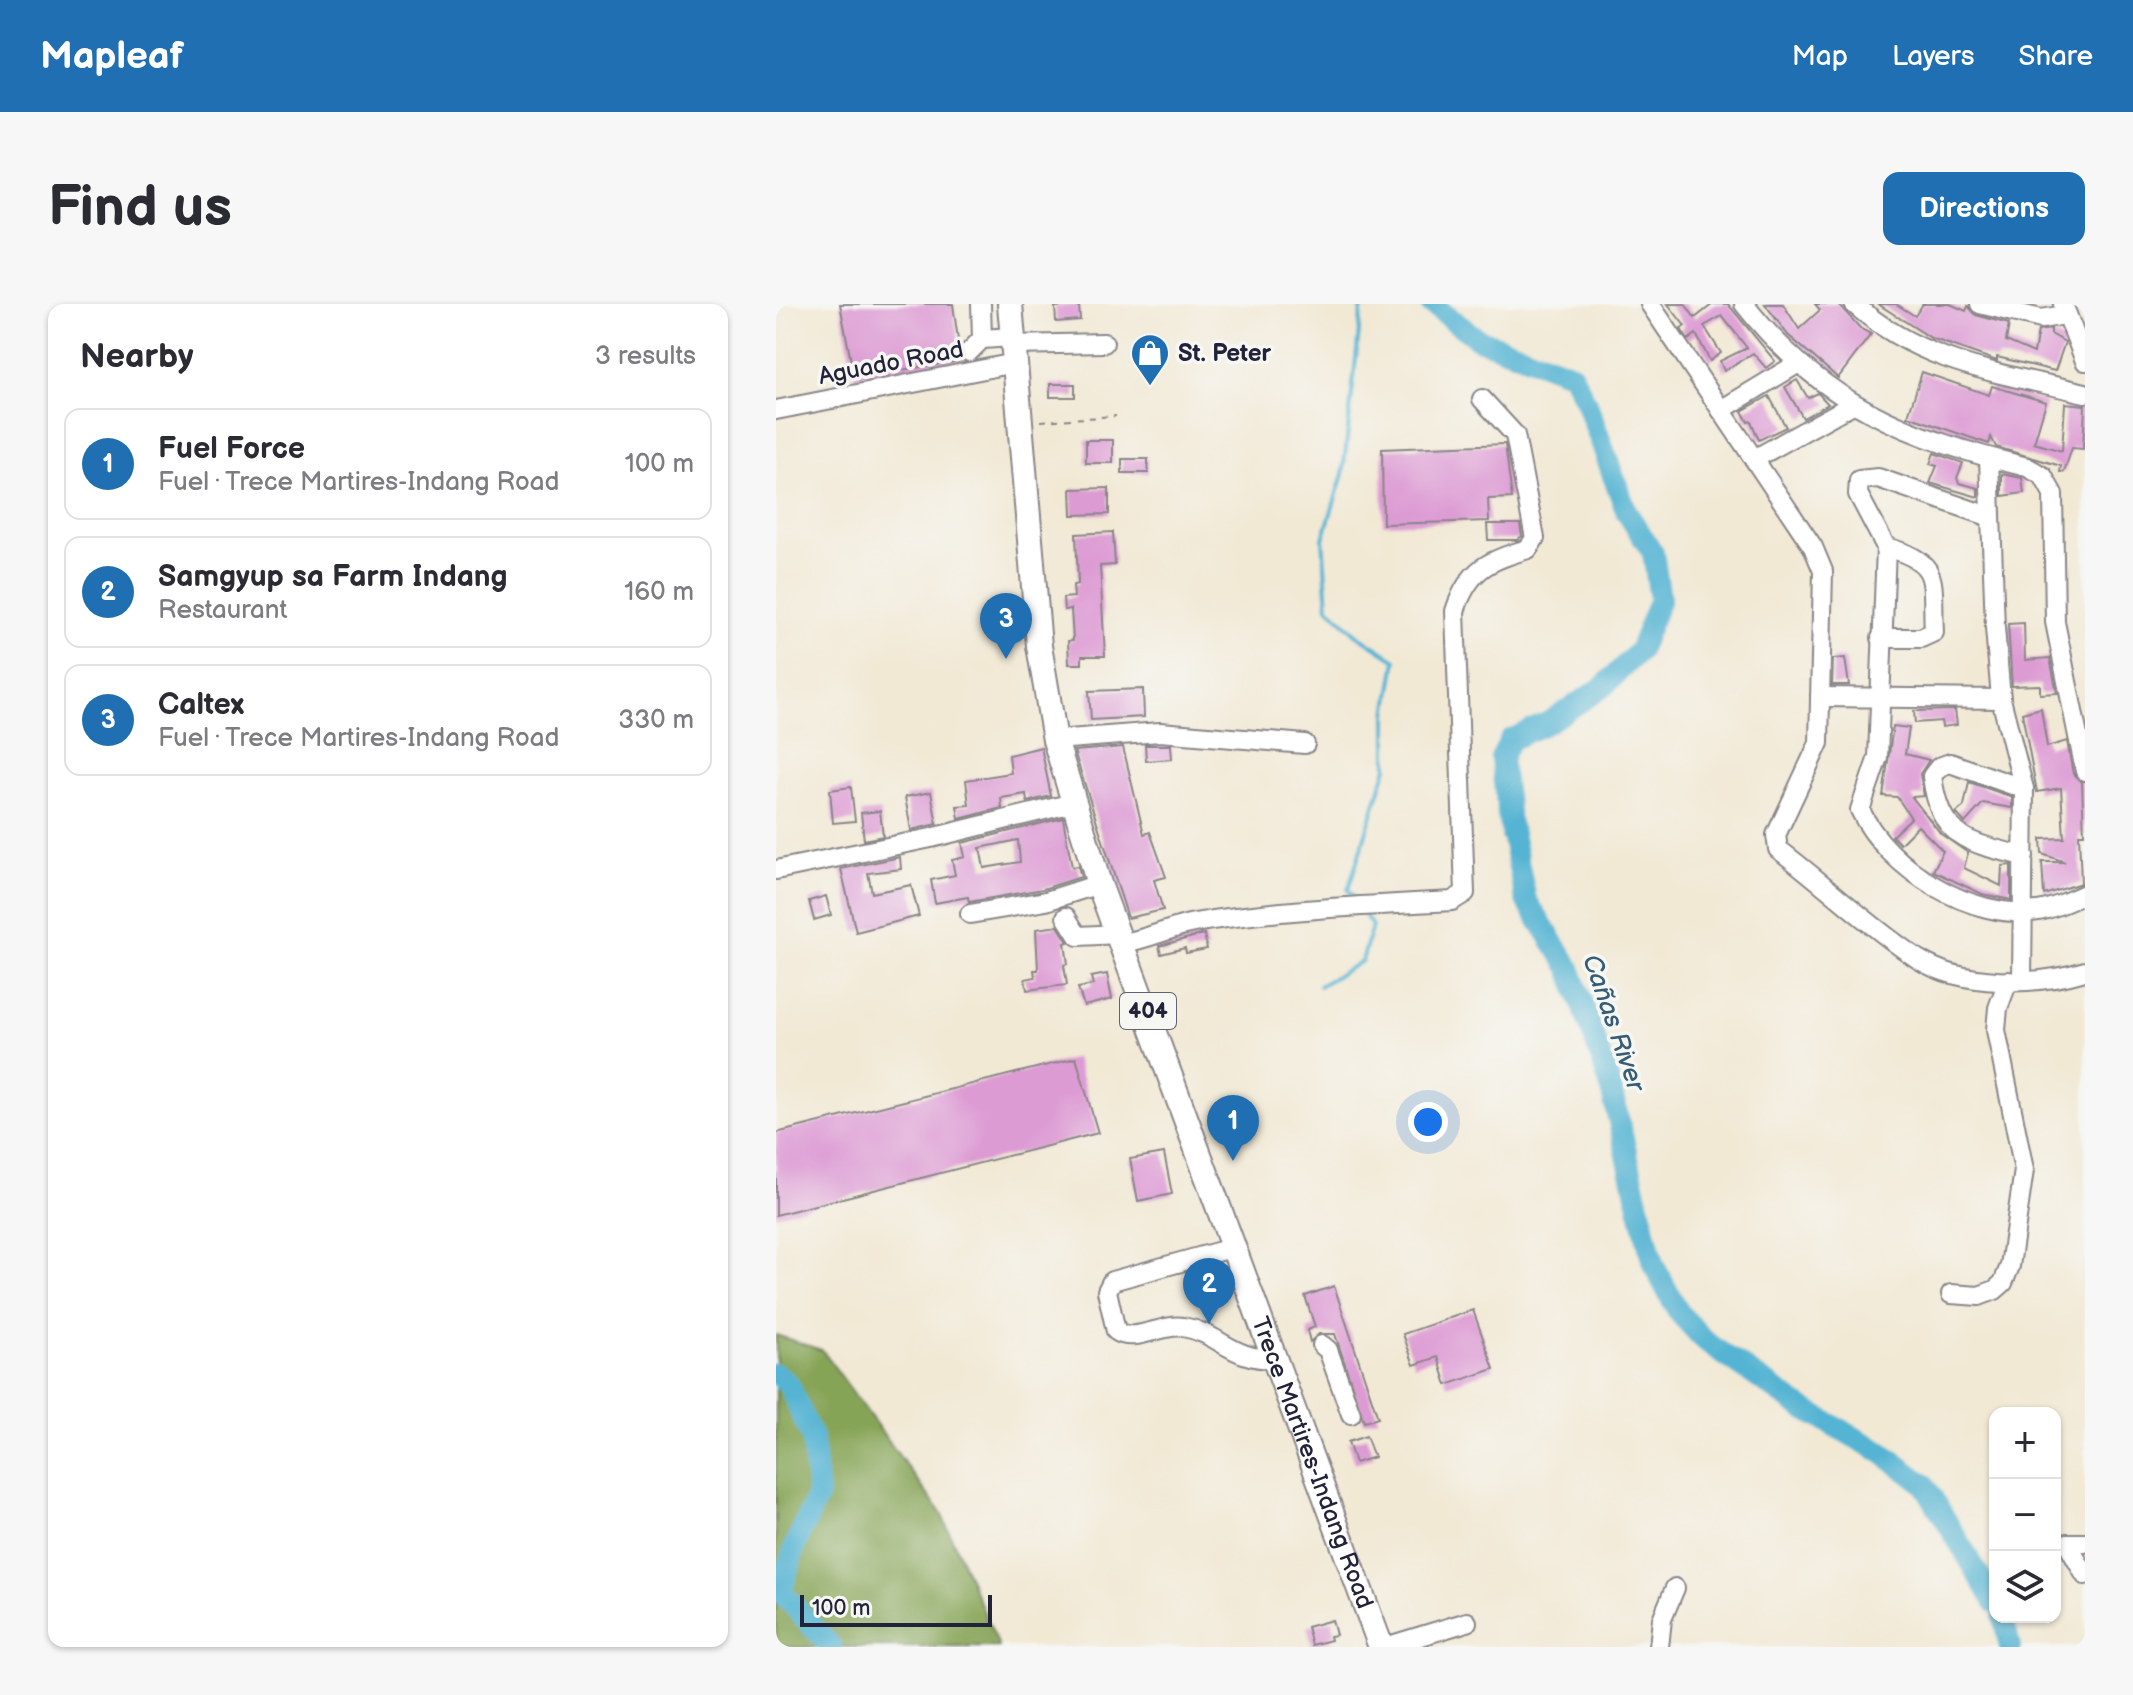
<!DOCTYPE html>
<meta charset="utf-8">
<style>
body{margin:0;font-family:"Balsamiq Sans",sans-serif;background:#f7f7f7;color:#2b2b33}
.controls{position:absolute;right:24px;bottom:24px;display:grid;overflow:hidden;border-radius:16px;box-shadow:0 2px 6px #0004}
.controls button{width:72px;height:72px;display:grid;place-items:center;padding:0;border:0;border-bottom:2px solid #e1e1e2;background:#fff;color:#2b2b33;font:40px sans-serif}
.scale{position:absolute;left:24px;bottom:20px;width:192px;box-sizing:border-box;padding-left:8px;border:4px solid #22223b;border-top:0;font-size:22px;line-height:28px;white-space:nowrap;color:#22223b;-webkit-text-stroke:6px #f6f6f2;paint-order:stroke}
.you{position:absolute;left:652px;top:818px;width:28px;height:28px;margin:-20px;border:6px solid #fff;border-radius:50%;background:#1a73e8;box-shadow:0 0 0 12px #1a73e833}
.badge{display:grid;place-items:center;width:52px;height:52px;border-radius:50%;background:#1f6fb2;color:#fff;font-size:26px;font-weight:700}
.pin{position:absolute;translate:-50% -66px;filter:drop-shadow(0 2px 4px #0008)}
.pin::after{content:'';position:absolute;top:42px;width:28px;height:24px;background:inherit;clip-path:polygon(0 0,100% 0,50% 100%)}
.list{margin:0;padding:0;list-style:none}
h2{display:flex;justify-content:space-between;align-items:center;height:104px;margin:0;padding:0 32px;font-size:34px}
h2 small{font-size:26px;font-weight:400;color:#7c7c81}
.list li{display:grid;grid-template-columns:52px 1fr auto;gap:24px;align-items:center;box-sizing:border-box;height:112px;margin:0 16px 16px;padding:0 16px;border:2px solid #e1e1e2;border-radius:16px}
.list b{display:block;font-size:30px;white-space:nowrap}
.list p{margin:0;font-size:26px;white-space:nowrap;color:#7c7c81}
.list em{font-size:26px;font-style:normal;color:#7c7c81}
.icon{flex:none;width:44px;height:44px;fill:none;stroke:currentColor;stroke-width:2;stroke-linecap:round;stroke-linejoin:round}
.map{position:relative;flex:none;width:1309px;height:1343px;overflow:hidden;border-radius:16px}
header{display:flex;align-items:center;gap:48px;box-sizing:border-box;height:112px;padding:0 40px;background:#1f6fb2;color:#fff}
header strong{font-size:38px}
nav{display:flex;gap:44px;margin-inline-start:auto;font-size:28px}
.intro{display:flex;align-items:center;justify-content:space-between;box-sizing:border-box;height:192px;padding:0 48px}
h1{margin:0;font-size:56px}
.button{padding:20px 36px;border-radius:16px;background:#1f6fb2;color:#fff;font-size:28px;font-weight:700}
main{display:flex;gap:48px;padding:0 48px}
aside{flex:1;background:#fff;border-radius:16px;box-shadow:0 2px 6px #0004}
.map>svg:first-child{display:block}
</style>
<header>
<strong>Mapleaf</strong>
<nav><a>Map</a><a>Layers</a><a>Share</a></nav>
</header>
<div class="intro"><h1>Find us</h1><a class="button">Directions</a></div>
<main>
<aside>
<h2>Nearby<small>3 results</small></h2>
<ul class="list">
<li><span class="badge">1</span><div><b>Fuel Force</b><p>Fuel · Trece Martires-Indang Road</p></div><em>100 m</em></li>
<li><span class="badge">2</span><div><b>Samgyup sa Farm Indang</b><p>Restaurant</p></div><em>160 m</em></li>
<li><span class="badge">3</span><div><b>Caltex</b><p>Fuel · Trece Martires-Indang Road</p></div><em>330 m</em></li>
</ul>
</aside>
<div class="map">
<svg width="1309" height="1343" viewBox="0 0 1309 1343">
<rect width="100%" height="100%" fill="#f6f6f2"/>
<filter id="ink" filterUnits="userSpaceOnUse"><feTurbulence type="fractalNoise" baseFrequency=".0125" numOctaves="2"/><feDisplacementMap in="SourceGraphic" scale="16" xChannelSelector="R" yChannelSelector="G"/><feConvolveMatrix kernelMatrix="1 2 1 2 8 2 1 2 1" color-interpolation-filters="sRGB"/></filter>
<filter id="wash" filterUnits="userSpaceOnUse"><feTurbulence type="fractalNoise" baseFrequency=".006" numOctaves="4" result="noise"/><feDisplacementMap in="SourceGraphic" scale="32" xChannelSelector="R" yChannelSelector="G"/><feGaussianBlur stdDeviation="1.8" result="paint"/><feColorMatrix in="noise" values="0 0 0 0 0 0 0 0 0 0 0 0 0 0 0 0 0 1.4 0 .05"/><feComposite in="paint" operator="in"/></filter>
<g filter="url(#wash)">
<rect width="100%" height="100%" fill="#f2e9d5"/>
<polygon fill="#86a456" stroke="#546348" stroke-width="2" points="0,1031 46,1046 165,1209 223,1343 0,1343"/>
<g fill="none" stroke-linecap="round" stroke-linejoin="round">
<g stroke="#55b4d3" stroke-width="4">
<polyline points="580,597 572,586 611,463 611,410 620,356 580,330 552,303 547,235 567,170 586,0"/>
<polyline points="543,682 586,657 596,622 587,608"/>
</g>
<g stroke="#55b4d3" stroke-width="22">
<polyline points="655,0 702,35 796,70 812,103 851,209 877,249 884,295 863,347 827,383 771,419 734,436 725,455 733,516 750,596 794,664 834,780 877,960 903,1009 931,1039 1026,1104 1105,1148 1148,1180 1219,1298"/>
<polyline points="0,1070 13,1081 36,1134 42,1191 19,1242 5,1288 55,1343"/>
<polyline points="1227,1313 1234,1343"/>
</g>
</g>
<g id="blocks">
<g fill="#dd9bd4" fill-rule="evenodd">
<polygon points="64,0 177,0 185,57 78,73"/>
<polygon points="892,0 909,0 919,14 937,0 952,0 999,57 990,64 977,49 948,67 944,57 971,44 946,12 928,22 945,49 934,57 920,30 912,36 905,25 909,22"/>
<polygon points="989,0 1007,0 1023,25 1044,6 1039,0 1062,0 1085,25 1095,30 1062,74 1012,31"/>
<polygon points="1102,0 1120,0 1139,12 1147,0 1174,0 1190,7 1192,2 1200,11 1233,20 1230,37 1258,49 1262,27 1275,25 1275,30 1289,38 1279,67 1221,53 1221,57 1155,34"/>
<polygon points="303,1 304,16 280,18 279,3"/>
<polygon points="1146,68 1213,91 1216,82 1270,98 1258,139 1286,147 1289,99 1309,101 1307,145 1296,144 1288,168 1284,168 1285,162 1220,143 1215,133 1213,140 1132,112"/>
<polygon points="1021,76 1032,94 1042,89 1052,100 1027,114 1009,83"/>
<rect x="274" y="80" width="25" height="13"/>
<polygon points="993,92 1010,123 983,136 975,117 972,118 966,107"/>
<rect x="310" y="136" width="27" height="23"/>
<polygon points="729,140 736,194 712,195 713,217 607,220 606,145"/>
<polygon points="1158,149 1187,159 1181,174 1183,179 1202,184 1202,193 1154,179 1161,162 1154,160"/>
<rect x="346" y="155" width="26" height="14"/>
<polygon points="1226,170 1246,174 1248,189 1226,192"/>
<polygon points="333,184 333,210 296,211 295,185"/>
<polygon points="711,220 744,220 746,232 741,236 712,236"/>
<polygon points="337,228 339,261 324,262 329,352 306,352 306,360 293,360 292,337 297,336 295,305 288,306 287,294 298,293 297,281 302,280 300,230"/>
<polygon points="1248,319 1249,356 1274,354 1281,389 1264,390 1264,381 1236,382 1232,320"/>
<polygon points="1069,354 1073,381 1056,381 1057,355"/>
<polygon points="367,385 368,413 315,416 313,387"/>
<polygon points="1265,404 1271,443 1291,437 1297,470 1306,478 1308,530 1303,530 1305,579 1268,591 1266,558 1289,558 1266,550 1265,535 1288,534 1285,484 1261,488 1246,409"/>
<polygon points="1179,406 1181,421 1166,423 1165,417 1139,419 1138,407"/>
<polygon points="1117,422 1133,424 1129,450 1153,456 1144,470 1148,492 1136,493 1165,530 1192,549 1188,564 1225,582 1226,562 1235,561 1235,596 1206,590 1157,567 1167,547 1142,522 1124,540 1116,532 1135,514 1121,493 1107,492"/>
<polygon points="369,441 395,441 396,455 370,457"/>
<polygon points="265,443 275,492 251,498 250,490 225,494 226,504 183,515 181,502 193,501 190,476 235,469 233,451"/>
<polygon points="347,443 368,530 374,528 390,573 378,576 387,606 352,614 298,447"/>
<polygon points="1193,478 1236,493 1236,504 1207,499 1189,519 1180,509 1188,502"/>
<polygon points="75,483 79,517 57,519 54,486"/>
<polygon points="155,488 161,520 135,526 129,493"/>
<polygon points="104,507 107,532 88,536 85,509"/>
<path d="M287,514l9,49 6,-1 3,11 -38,12 -74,13 -1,-5 -33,6 -4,-23 24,-5 -3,-15 13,-3 -3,-14zM242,536l2,22 -36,6 -4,-20z"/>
<polygon points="124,553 125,565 92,569 96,589 135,581 143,612 80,628 65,565"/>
<polygon points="50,592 55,611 38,616 33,597"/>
<polygon points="282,622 292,638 289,639 292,660 288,661 291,681 251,686 249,675 259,673 258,666 262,666 260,625"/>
<polygon points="428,630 431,645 410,649 409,644 385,650 383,642"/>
<polygon points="331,670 336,695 308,702 302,684 317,681 315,673"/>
<polygon points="300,754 322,829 0,911 0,829"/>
<polygon points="388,849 396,890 362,897 354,855"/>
<polygon points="558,982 602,1114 588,1118 559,1030 543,1030 534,1038 531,1026 539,1023 529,992"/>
<polygon points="697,1006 718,1065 671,1081 662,1053 638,1061 627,1030"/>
<polygon points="590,1132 598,1153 579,1159 572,1138"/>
<polygon points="556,1316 560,1331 554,1332 555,1336 536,1341 531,1323"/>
</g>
</g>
</g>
<g filter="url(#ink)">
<use href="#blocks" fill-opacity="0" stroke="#8a8688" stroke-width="2"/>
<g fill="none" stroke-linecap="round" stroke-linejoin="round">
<defs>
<g id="minor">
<polyline points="205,0 206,35"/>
<path d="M874,0l163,243 10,24 -4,172 -43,92 2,14c47,35 91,78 140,110 44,28 118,27 167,12"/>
<path d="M968,0c78,100 163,134 283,163l16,9 10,18 2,128 30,149"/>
<path d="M1078,0c67,60 146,69 231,89"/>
<polyline points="1204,0 1265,15 1289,11"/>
<polyline points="1287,0 1309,57"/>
<polyline points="237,41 328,39"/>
<polyline points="193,48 206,35 236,33"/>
<polyline points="0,106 239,59"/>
<polyline points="945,106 1021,60"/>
<polyline points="1213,154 1219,324 1225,395 1248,485 1246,675"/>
<polyline points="978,155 1077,100"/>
<path d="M1215,213l-113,-39 -19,2 -1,14 28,53 -8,210 -18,53c28,59 112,111 178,101 16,-2 32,-11 47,-17"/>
<path d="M1105,334h40l13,-6c-3,-52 9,-69 -48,-85"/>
<polyline points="1044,393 1225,395"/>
<polyline points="279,436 384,428 529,440"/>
<path d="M1248,552c-57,-13 -84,-18 -92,-80l7,-9 11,-4 74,26"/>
<polyline points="0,566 155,534 297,499"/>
<polyline points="194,610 270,597 323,580"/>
<polyline points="290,613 302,632 344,630"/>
<path d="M347,639c25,-4 49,-16 71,-20 85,-14 173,-17 258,-22l13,-8 -10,-282c14,-42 32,-50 73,-62l7,-11 -20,-103 -33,-36"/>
<path d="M459,943l-123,34 -5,10 9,40c18,13 47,-8 67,-4 37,6 47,33 93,32"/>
<polyline points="1175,990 1203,992 1219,986 1227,979 1234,962 1248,866 1220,726 1222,704 1232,677"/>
<polyline points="546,1041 552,1046 575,1110"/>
<polyline points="1309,1239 1291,1239 1309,1271"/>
<polyline points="609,1343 691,1318"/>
<polyline points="883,1343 886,1315 899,1284"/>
</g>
<g id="major">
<path id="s1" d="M234,0l29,342 16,94 44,144 282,763"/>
</g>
</defs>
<use href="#minor" stroke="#8a8688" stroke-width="22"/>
<use href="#major" stroke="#8a8688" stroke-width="28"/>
<polyline stroke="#8a8688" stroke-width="2" stroke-dasharray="6 6" stroke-linecap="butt" points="265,117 340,112"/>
<use href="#minor" stroke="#fff" stroke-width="18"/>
<use href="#major" stroke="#fff" stroke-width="24"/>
</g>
</g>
<defs>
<symbol id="shop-pin" viewBox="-11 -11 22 30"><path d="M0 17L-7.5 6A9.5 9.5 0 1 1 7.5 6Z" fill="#1f6fb2" stroke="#f6f6f2"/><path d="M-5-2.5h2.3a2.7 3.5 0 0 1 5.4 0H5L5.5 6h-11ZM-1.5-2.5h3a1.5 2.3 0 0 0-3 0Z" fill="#fff"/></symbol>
</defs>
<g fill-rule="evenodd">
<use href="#shop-pin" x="352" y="27" width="44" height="60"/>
</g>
<g text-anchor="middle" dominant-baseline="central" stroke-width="7" stroke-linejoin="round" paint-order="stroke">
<rect fill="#f6f6f2" stroke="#626272" stroke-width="2" x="344" y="689" width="56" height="36" rx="6"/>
<g font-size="22" font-weight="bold" fill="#22223b">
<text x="372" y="707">404</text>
</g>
<g font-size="24" font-weight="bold" fill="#22223b" stroke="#f6f6f2" text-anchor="start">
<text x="402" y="49">St. Peter</text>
</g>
<g font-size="24" fill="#22223b" stroke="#f6f6f2">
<text transform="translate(115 59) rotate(-11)">Aguado Road</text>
<text stroke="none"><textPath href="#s1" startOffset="1206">Trece Martires-Indang Road</textPath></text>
</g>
<g font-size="26" font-style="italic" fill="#365c78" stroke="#f6f6f2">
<text transform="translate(837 719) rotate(71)">Cañas River</text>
</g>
</g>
</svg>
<div class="controls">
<button>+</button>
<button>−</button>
<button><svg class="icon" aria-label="layers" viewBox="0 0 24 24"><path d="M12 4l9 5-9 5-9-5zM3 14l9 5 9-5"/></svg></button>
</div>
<div class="scale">100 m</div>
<div class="you"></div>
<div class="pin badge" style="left:457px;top:857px">1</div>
<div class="pin badge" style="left:433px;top:1020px">2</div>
<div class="pin badge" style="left:230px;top:355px">3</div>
</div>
</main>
